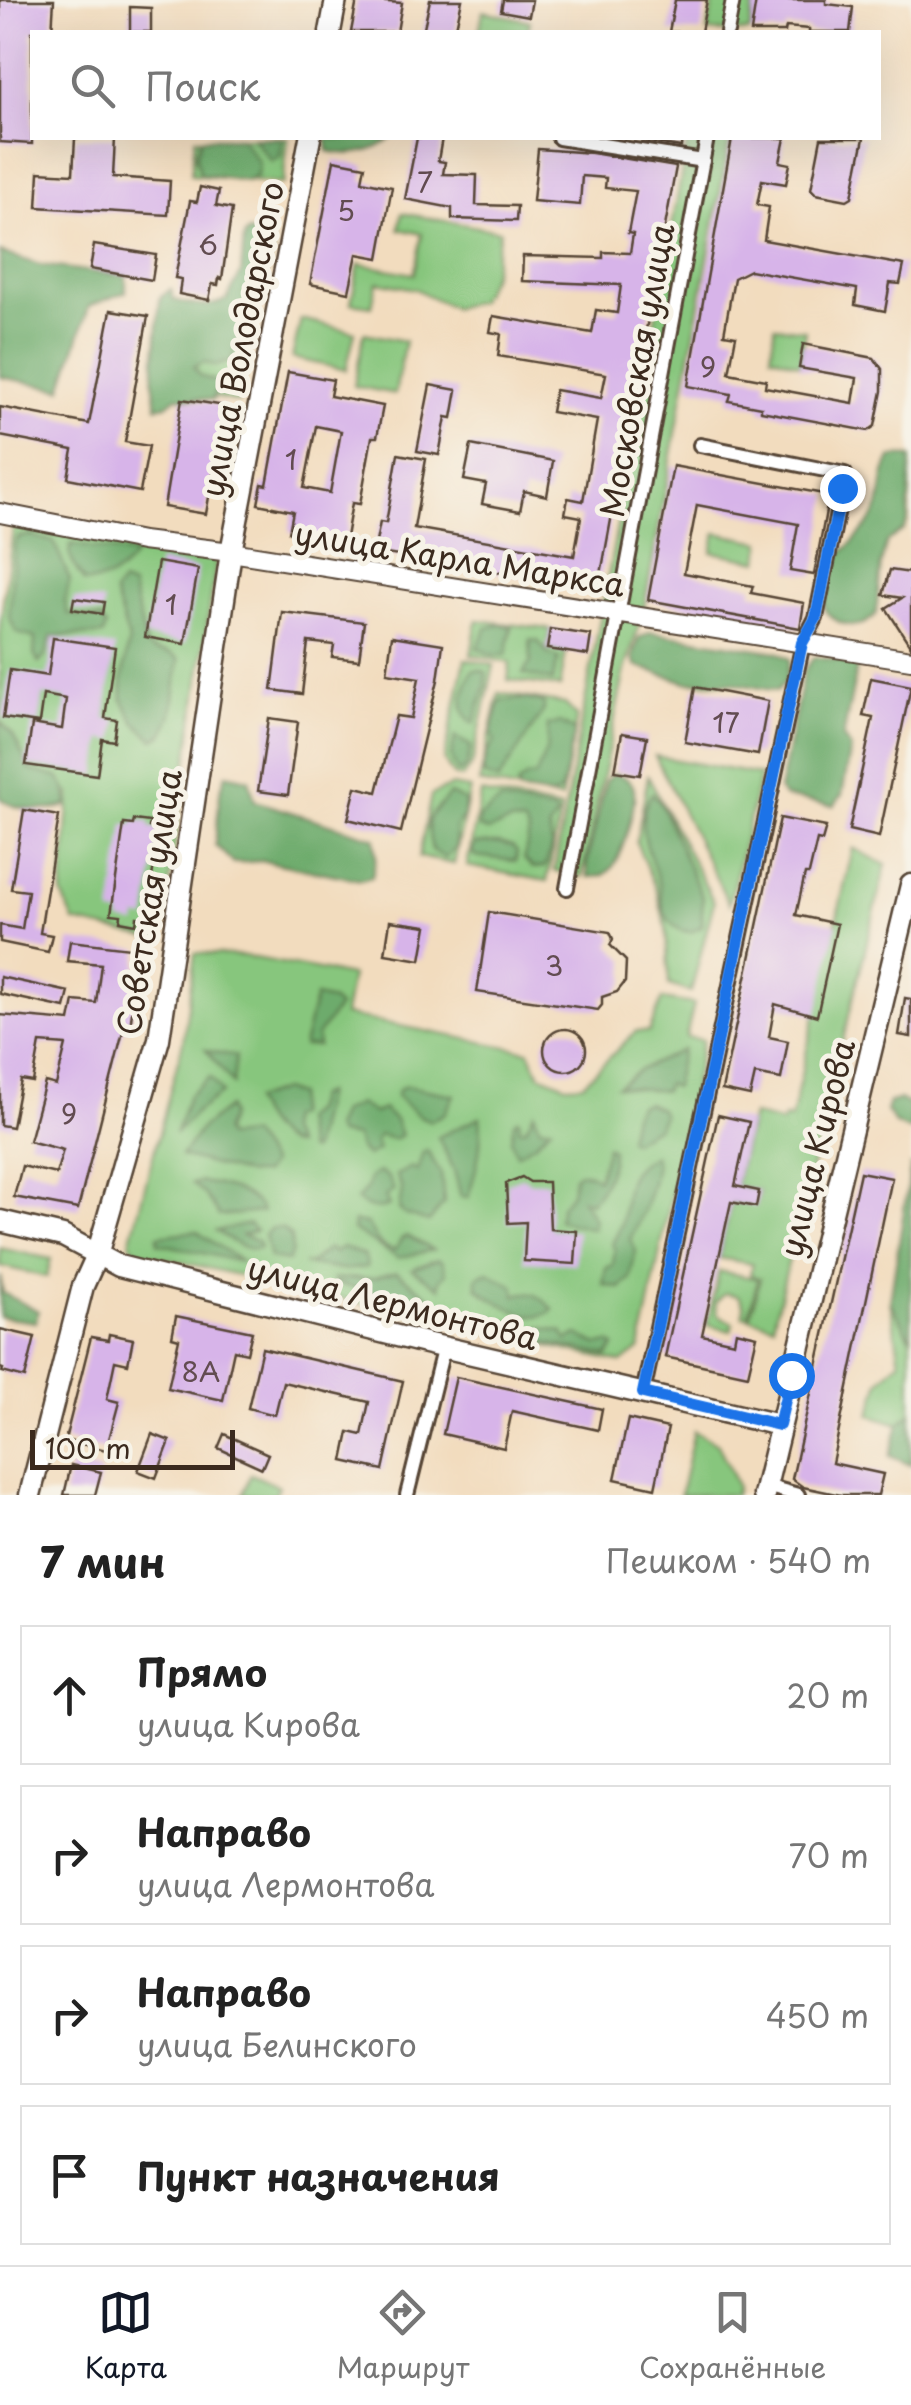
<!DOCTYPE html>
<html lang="ru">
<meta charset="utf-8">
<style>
body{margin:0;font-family:"Playpen Sans",sans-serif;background:#f2f2f2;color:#222}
.scale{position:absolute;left:30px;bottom:25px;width:205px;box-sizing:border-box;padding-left:10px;border:5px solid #3b2a1e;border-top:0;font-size:28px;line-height:35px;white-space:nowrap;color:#3b2a1e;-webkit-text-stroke:8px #f7f3e8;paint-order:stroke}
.stop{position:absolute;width:30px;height:30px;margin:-22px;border:8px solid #1a73e8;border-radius:50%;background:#fff}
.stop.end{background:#1a73e8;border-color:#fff;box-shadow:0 2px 10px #0008}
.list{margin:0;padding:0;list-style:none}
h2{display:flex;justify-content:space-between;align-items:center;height:130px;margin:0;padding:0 40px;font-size:42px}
h2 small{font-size:32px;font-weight:400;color:#767676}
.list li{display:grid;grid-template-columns:65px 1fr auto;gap:30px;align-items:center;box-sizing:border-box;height:140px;margin:0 20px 20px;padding:0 20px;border:2px solid #e0e0e0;border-radius:0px}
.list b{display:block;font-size:38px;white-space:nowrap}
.list p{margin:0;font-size:32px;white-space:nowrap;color:#767676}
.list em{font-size:32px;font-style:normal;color:#767676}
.icon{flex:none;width:55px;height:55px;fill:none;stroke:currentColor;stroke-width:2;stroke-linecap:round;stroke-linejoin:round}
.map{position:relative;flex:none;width:911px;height:1495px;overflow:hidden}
.search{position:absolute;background:#fff;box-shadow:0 10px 40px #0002;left:30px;right:30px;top:30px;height:110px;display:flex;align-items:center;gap:25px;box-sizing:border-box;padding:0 35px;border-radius:0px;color:#767676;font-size:38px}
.sheet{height:770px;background:#fff}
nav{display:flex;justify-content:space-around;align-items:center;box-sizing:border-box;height:140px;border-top:2px solid #e0e0e0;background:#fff;font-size:28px;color:#767676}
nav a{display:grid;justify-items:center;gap:5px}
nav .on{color:#111827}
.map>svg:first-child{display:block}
</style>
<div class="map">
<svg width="911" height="1495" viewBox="0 0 911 1495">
<rect width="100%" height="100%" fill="#f7f3e8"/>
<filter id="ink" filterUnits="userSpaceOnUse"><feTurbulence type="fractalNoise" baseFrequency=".01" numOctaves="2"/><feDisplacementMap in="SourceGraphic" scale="20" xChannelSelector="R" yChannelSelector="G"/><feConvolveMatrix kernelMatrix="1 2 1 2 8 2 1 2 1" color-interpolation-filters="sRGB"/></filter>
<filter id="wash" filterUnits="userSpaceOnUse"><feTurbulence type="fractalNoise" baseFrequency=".0048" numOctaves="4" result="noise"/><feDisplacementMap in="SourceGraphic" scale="40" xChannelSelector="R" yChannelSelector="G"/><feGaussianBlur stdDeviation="2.25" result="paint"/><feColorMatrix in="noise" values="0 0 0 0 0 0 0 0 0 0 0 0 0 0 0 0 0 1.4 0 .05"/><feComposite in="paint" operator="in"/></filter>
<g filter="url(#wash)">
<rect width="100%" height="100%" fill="#f2dcbe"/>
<g fill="#87c67d" stroke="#61784e" stroke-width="2.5">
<polygon points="714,0 755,0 749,32 707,32"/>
<polygon points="483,11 530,21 528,32 479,32"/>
<polygon points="195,138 288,138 283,184 191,175"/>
<polygon points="688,138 730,138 643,613 625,670 582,877 554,871"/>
<polygon points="402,213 500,231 492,275 478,301 453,308 415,289 377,282 372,306 351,303 359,264 414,274 422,234 399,229"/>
<polygon points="301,319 355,332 346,370 292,358"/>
<polygon points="166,324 251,340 239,402 154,385"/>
<polygon points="775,326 805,330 800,364 771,355"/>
<polygon points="364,333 405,341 395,394 354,386"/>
<polygon points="14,523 217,558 161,941 74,922 62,894 70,793 0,783 0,626"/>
<polygon points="716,533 762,542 759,561 712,552"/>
<polygon points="477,620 550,629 547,649 566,652 560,687 508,680 510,663 471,655"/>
<polygon points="465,659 494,665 472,765 462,778 453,775 444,760"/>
<polygon points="499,693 565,704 577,716 561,799 479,783"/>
<polygon points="655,756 760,775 729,904"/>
<polygon points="648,776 714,902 691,992 669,985 666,928 657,892 636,842"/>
<polygon points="451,786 470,789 454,864 419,857 431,795"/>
<polygon points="481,793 561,809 547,881 467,866"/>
<polygon points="853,848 886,865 773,1325 750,1318 760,1278 750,1275 752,1264 719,1258 731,1202 756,1206 759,1191 735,1186 752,1115 782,1123 784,1118 791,1119"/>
<polygon points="195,953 245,956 351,976 344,1015 529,1051 540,1074 566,1085 583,1084 636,1031 649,1032 662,999 694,1004 686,1037 703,1040 640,1349 622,1363 137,1252 130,1243 183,1042"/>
<polygon points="0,1248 51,1259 47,1277 0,1266"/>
<polygon points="719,1271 758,1279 748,1317 743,1316 744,1306 739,1296 725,1293 716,1302 717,1314 733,1323 731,1331 707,1325"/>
<polygon points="890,1301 911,1339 911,1413 899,1424 870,1415 880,1380 900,1361"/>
<polygon points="694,1431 718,1444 737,1486 735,1495 680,1495"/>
<polygon points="251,1474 279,1486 275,1495 242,1495"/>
</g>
<g fill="#6dab6c" stroke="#546a45" stroke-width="2.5">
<polygon points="201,138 241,138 259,163 257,176 247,181 200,174 196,157"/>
<polygon points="253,138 283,138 280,156 271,161"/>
<path d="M326,138h65c-16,15 -42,19 -63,13z"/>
<path d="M248,232l23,4 3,14 -23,76 -11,6 -8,29 -16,5 -12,-4 -10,5 6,9 18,6 -5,18 -36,-3 -10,8 -10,2 -4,-26 7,-83 11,-9 2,10c18,7 36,10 54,0l14,-26 3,-36z"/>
<polygon points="0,252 40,265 126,276 126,292 89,306 62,389 0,377"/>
<path d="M900,456l11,1 -3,63 -4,10 -17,11 -6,23 -5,50c-15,18 -35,13 -50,-2l-2,-9 13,-48c11,-5 39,-37 42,-49 4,-17 3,-32 12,-48z"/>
<polygon points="30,535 54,542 70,580 65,601 68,614 101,619 106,626 103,635 52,636 46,655 39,663 34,655 35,638 17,633 9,617 15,545 19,537"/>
<path d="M71,544l64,10c-9,17 -31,30 -51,28 -6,-11 -18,-24 -13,-38z"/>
<path d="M122,583l10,4 14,58c10,11 24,3 33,15l-7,54 -9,21 -9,4 -19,-17 -12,-21 -1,-20 7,-41 -15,-47z"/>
<polygon points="502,624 512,627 506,655 492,655 477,648 487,628"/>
<polygon points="651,632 777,652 790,659 786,681 777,691 733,683 686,682 636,666 633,657 639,638"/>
<polygon points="530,640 538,641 548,654 559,658 552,681 523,674 531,662"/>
<polygon points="814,657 853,662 857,667 843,738 851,748 842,795 834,806 784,797 779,790 804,671"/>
<path d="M479,670l7,2v12l-12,40c-19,-14 -10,-33 -2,-53z"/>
<polygon points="527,699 544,703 544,710 498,781 483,775 487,753 495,741 491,732 501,700"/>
<path d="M0,721l13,14 17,35 28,7 8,13 2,15c-17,8 -54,6 -68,-7z"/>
<polygon points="560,723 575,731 561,791 552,796 520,792 517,785 527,777 536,776 547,748 548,725"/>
<polygon points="455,737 471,746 467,766 461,772 457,771 451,757"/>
<polygon points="226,774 249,779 255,801 375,838 376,858 372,877 361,880 263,861 233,863 215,845 220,792"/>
<path d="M613,774c8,2 16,3 20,12 6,14 -12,74 -23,84 -7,7 -12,7 -22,7l-1,-15 19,-82z"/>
<path d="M652,793l9,11 42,95 -2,28 -10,5c-9,-1 -15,-3 -21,-10 -9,-11 -8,-26 -11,-38 -8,-32 -28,-60 -7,-91z"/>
<path d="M450,794l15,7 -1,16 -9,10 1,21 -11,10 -13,-8c-8,-38 -4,-29 18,-56z"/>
<polygon points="501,801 554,811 557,816 549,828 552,845 545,867 533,868 524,859 529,833 524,824 511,822 488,831 479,828 479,818"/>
<polygon points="499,843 513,847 517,852 516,861 476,856 472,853 475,844"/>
<polygon points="315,997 332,1001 338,1007 317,1036 318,1046 303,1046"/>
<polygon points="206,1050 236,1056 233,1084"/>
<polygon points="682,1050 674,1087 667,1084 664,1091 617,1086 641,1069"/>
<polygon points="210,1077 222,1093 196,1112 175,1134 189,1095"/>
<polygon points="406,1086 454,1095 445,1113 431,1121 419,1116 396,1096 399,1089"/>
<path d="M282,1090l15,5 -2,20 -6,3 -2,11 8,17c-18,-2 -36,-29 -42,-46z"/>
<polygon points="325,1093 312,1151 307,1150 302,1119 312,1111 317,1096"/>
<polygon points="899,1100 911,1105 911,1131 895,1124 886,1111 889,1102"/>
<polygon points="647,1103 660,1109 663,1116 657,1127 632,1141 628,1139 633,1114 639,1105"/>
<path d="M359,1104l15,9 9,-4 12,11 6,15c-9,7 -12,2 -22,0l-4,6 3,9 -11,6 -8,-7 -3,-12 -19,-3 -3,-5 7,-17z"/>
<polygon points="228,1107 230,1116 224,1131 226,1137 251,1135 271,1164 263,1174 247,1174 181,1156 201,1128"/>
<polygon points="534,1112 540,1127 551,1127 535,1143 517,1154 511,1140 514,1122 518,1119 520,1122 519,1129 526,1128"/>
<path d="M480,1117c3,26 -4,56 -12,80h-7l-7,-27 -16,-33z"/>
<path d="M607,1146l5,3c1,18 -9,41 -22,53l-8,-3 12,21 -1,9 -35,-9 3,-14 10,-13 3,-17 5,-4 11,2 8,5z"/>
<polygon points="427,1150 441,1174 444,1203 429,1222 405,1215 399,1209 402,1189 396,1175 412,1167 417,1171 423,1152"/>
<path d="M654,1155c7,15 -15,68 -24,84l6,12 -6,27 -10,10 -17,-4 3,-16 7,-3 2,-15 -3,-6c3,-7 9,-16 10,-24 5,-30 -1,-48 32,-65z"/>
<polygon points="911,1164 911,1339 890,1301"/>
<path d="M379,1172l9,5 6,13 -9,7 4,9c-11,5 -24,2 -32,-6l10,-12 3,-11z"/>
<path d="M200,1182c21,2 55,11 62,30l-43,4 -13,-20 -14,-12z"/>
<path d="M354,1222l13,2c9,13 9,23 28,26l7,-12 5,-2 26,14 -35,8 -45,-28z"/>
<path d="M249,1224l7,7 -14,4 16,7 2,6c-16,4 -31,-9 -44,-17z"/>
<polygon points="271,1228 283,1229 291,1237 292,1251 288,1261 270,1258 265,1235"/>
<polygon points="196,1231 242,1262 158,1243 158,1236"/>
<polygon points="343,1247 365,1256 367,1267 345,1270 303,1264 309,1264 329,1248 334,1253"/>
<polygon points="438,1259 443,1262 446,1274 439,1281 440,1288 412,1269"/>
<polygon points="396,1272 432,1298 428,1306 334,1283 333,1279 374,1278"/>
<path d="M488,1272l26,14 2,9c16,-6 26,3 37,14 -16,19 -61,-8 -76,-22v-10z"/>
<polygon points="0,1275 3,1293 38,1311 36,1322 0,1317"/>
<polygon points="466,1311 496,1318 498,1327 491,1331 464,1324"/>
<polygon points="508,1322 523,1323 532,1332 539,1327 563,1332 567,1340 578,1335 598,1345 609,1343 615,1346 608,1356 505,1334 503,1327"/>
<polygon points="911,1413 911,1465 890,1456 899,1424"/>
</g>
<g id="blocks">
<g fill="#d7b4e9" fill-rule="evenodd">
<polygon points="0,0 54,0 52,32 32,32 32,144 0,142"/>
<polygon points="357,0 402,3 397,32 351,32"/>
<polygon points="430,0 462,0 455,32 423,32"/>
<polygon points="503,0 532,0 529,16 501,11"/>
<polygon points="675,0 707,0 701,32 669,32"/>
<polygon points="756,0 826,0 826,4 853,7 850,32 809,32 809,29 786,27 785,32 751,32"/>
<polygon points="130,7 151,8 151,32 130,32"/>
<polygon points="75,138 115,138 113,177 170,181 168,215 37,207 39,172 73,174"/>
<polygon points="417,138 442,138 438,161 445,162 443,174 477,175 476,205 517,206 516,221 452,219 452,208 405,199"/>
<polygon points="644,138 682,138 681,147 643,141"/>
<polygon points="732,138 785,138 780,162 790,164 786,184 762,180 757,205 769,207 764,240 904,265 900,284 890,283 885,311 855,305 857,289 750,270 734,278 724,334 736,336 729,373 766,380 765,387 853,403 857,378 799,368 803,344 874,358 882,369 882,391 875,426 868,431 761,411 761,407 729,401 731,394 688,386"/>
<polygon points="821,138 864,138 852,197 847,200 816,194 811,189"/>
<polygon points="538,149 592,153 676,167 599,585 593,588 374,552 380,522 386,523 398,454 426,459 414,528 574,556 581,517 565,514 568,498 583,501 597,420 551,412 555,390 601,398 606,374 498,356 501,334 490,332 493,316 592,333 596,310 617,313 621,285 522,281 523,256 603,258 603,252 630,253 633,234 628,233 636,191 605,188 606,178 582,176 580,205 533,201"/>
<polygon points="334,160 365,166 362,181 392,187 379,258 357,254 349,292 310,284"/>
<polygon points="200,187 219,191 216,206 232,209 222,279 219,278 218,285 212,284 209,300 179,294 181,279 175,278 190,201 197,202"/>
<polygon points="94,245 156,255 152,280 90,269"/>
<polygon points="111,310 148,316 125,442 149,446 140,492 68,478 73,450 0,436 0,407 89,424"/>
<path d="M288,372l45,8 -3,16 53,10 -6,31h-5l-12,67 -8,-1 -7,40 -56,-11 4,-21 -35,-7 4,-20 5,1zM316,426l25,5 -11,62 -26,-5z"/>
<polygon points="430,385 457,390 452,418 446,417 439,455 417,451"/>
<polygon points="182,399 225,406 206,514 164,507"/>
<polygon points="471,445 553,461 547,496 524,491 520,511 482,504 486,484 464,480"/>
<polygon points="673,466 829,495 814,575 790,571 798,524 697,505 684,573 753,586 751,593 804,603 800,628 648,600"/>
<polygon points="158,562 198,569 185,644 145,637"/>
<polygon points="890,570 911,573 911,647 886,608 902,598 883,595"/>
<polygon points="74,598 104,602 102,614 72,609"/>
<polygon points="282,612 364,622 359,660 332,657 334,645 308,642 302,694 272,690"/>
<polygon points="550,629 591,635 588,655 547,649"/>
<polygon points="392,636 443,644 438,680 401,832 348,819 356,787 377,792 396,716 411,718 419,678 387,673"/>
<polygon points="53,638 115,647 105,718 117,720 114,741 102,739 97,775 26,765 32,724 62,729 66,699 43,695 39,723 3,718 10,670 48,676"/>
<polygon points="871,678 911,686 879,837 849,830 873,718 863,716"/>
<polygon points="695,687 768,701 758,755 685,742"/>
<polygon points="269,718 298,722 288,795 258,791"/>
<polygon points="622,733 647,737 640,775 615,771"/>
<polygon points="24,810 59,816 40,933 52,935 48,952 0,942 0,925 22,929 28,891 11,889"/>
<polygon points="780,818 826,827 822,841 817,840 809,874 805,874 796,915 837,924 817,1016 775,1004 769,1037 788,1041 781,1079 755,1074 750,1096 722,1090"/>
<polygon points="134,820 150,822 149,827 159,829 146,919 137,917 136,924 120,921 121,915 111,914 124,824 133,825"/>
<polygon points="489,912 610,932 613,939 610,945 626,961 625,982 617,992 602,997 602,1005 598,1010 477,992"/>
<polygon points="390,921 427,926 421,960 385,954"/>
<polygon points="70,941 139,949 130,1029 124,1028 78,1209 14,1197 22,1166 56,1174 63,1150 29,1141 45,1082 56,1085 66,1045 40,1043 33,1082 21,1080 12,1127 0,1125 0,1015 70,1021 74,1001 96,1003 101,964 67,961"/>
<polygon points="0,977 69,992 65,1008 0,994"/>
<polygon points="905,998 911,999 911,1037 899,1035"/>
<circle cx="565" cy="1050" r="21"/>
<polygon points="718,1115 749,1122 735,1186 759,1191 756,1207 731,1202 702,1335 734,1342 736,1331 757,1336 748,1375 665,1357"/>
<polygon points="860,1172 892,1178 832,1463 883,1474 878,1495 841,1495 803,1487 792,1479"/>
<polygon points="522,1177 530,1182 548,1182 550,1229 577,1231 575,1264 524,1261 526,1222 508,1223 506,1183"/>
<polygon points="176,1316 252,1332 247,1353 234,1350 223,1400 168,1388 179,1339 172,1337"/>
<polygon points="0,1329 35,1337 25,1378 2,1372 3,1369 0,1368"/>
<polygon points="109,1334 133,1339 128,1364 115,1361 107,1399 119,1402 106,1450 65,1440 91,1337 108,1340"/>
<polygon points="262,1348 403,1381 383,1470 343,1461 349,1432 362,1435 369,1402 283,1382 275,1415 248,1408"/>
<polygon points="456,1377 602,1409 598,1430 512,1411 504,1448 443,1434"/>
<polygon points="628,1419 668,1428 655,1488 615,1479"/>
<polygon points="152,1434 170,1441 156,1478 138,1471"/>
<polygon points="224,1434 268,1454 262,1468 218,1448"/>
<polygon points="71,1465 101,1472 95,1495 64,1495"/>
</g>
</g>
</g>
<g filter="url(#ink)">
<use href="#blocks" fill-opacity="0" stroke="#564536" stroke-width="2.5"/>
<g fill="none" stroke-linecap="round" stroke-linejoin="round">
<defs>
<g id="street">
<polyline points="727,32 733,0"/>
<polyline points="559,138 703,161"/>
<polyline points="567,888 707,138"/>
<polyline points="643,1393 803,643 816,618 845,474 700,445"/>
<polyline points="766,1486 798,1495"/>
<polyline points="407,1495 444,1346"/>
</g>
<polyline id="secondary" points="0,513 142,541 231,552 911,660"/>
<g id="primary">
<polyline points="330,32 336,0"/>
<polyline points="0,1221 63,1236 119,1266 425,1343 779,1425"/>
<polyline points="30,1495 83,1286 97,1255 159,1039 231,552 310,138"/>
<polyline points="764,1495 911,885"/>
</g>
</defs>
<use href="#street" stroke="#564536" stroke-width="18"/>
<use href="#secondary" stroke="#564536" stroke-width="22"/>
<use href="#primary" stroke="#564536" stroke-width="25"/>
<use href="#street" stroke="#fff" stroke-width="12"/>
<use href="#secondary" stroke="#fff" stroke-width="18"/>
<use href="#primary" stroke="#fff" stroke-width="20"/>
</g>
</g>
<g fill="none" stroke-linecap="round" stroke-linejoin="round" filter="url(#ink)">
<polyline stroke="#1a73e8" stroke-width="12" points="791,1375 779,1425 643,1393 802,643 816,618 842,488"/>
</g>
<g text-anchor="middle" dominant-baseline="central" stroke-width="10" stroke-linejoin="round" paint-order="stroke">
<g font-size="28" fill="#624c51">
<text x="425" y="181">7</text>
<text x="346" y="209">5</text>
<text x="208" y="243">6</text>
<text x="708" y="365">9</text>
<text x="291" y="458">1</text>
<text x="171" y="603">1</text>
<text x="726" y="721">17</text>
<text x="554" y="964">3</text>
<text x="69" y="1112">9</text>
<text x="201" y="1370">8А</text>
</g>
<g font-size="32" fill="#3b2a1e" stroke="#f7f3e8">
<text transform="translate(241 339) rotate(-79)">улица Володарского</text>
<text transform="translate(636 370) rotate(-80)">Московская улица</text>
<text transform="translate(460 558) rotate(9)">улица Карла Маркса</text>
<text transform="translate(148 902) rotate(-81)">Советская улица</text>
<text transform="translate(816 1148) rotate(-76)">улица Кирова</text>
<text transform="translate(393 1302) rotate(14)">улица Лермонтова</text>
</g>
</g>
</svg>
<div class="scale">100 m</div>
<div class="stop" style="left:791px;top:1375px"></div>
<div class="stop end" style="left:842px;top:488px"></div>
<div class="search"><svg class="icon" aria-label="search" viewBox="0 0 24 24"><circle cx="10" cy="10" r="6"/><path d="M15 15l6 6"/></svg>Поиск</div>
</div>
<section class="sheet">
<h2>7 мин<small>Пешком · 540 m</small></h2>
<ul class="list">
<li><svg class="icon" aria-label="ahead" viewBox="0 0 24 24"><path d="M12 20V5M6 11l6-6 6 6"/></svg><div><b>Прямо</b><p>улица Кирова</p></div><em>20 m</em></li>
<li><svg class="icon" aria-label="right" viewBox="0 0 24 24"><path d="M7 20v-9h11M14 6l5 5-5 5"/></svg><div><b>Направо</b><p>улица Лермонтова</p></div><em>70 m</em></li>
<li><svg class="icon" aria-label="right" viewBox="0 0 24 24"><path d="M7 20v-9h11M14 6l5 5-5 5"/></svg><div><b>Направо</b><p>улица Белинского</p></div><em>450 m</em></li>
<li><svg class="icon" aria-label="arrive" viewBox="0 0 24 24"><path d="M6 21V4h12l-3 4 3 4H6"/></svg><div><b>Пункт назначения</b></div></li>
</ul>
</section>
<nav>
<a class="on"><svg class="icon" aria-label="map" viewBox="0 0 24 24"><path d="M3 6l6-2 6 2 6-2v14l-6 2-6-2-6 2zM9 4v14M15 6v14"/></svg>Карта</a>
<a><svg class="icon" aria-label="directions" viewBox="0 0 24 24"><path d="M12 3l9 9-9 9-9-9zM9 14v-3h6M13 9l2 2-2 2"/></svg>Маршрут</a>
<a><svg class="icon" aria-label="saved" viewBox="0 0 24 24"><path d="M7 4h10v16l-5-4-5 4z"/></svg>Сохранённые</a>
</nav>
